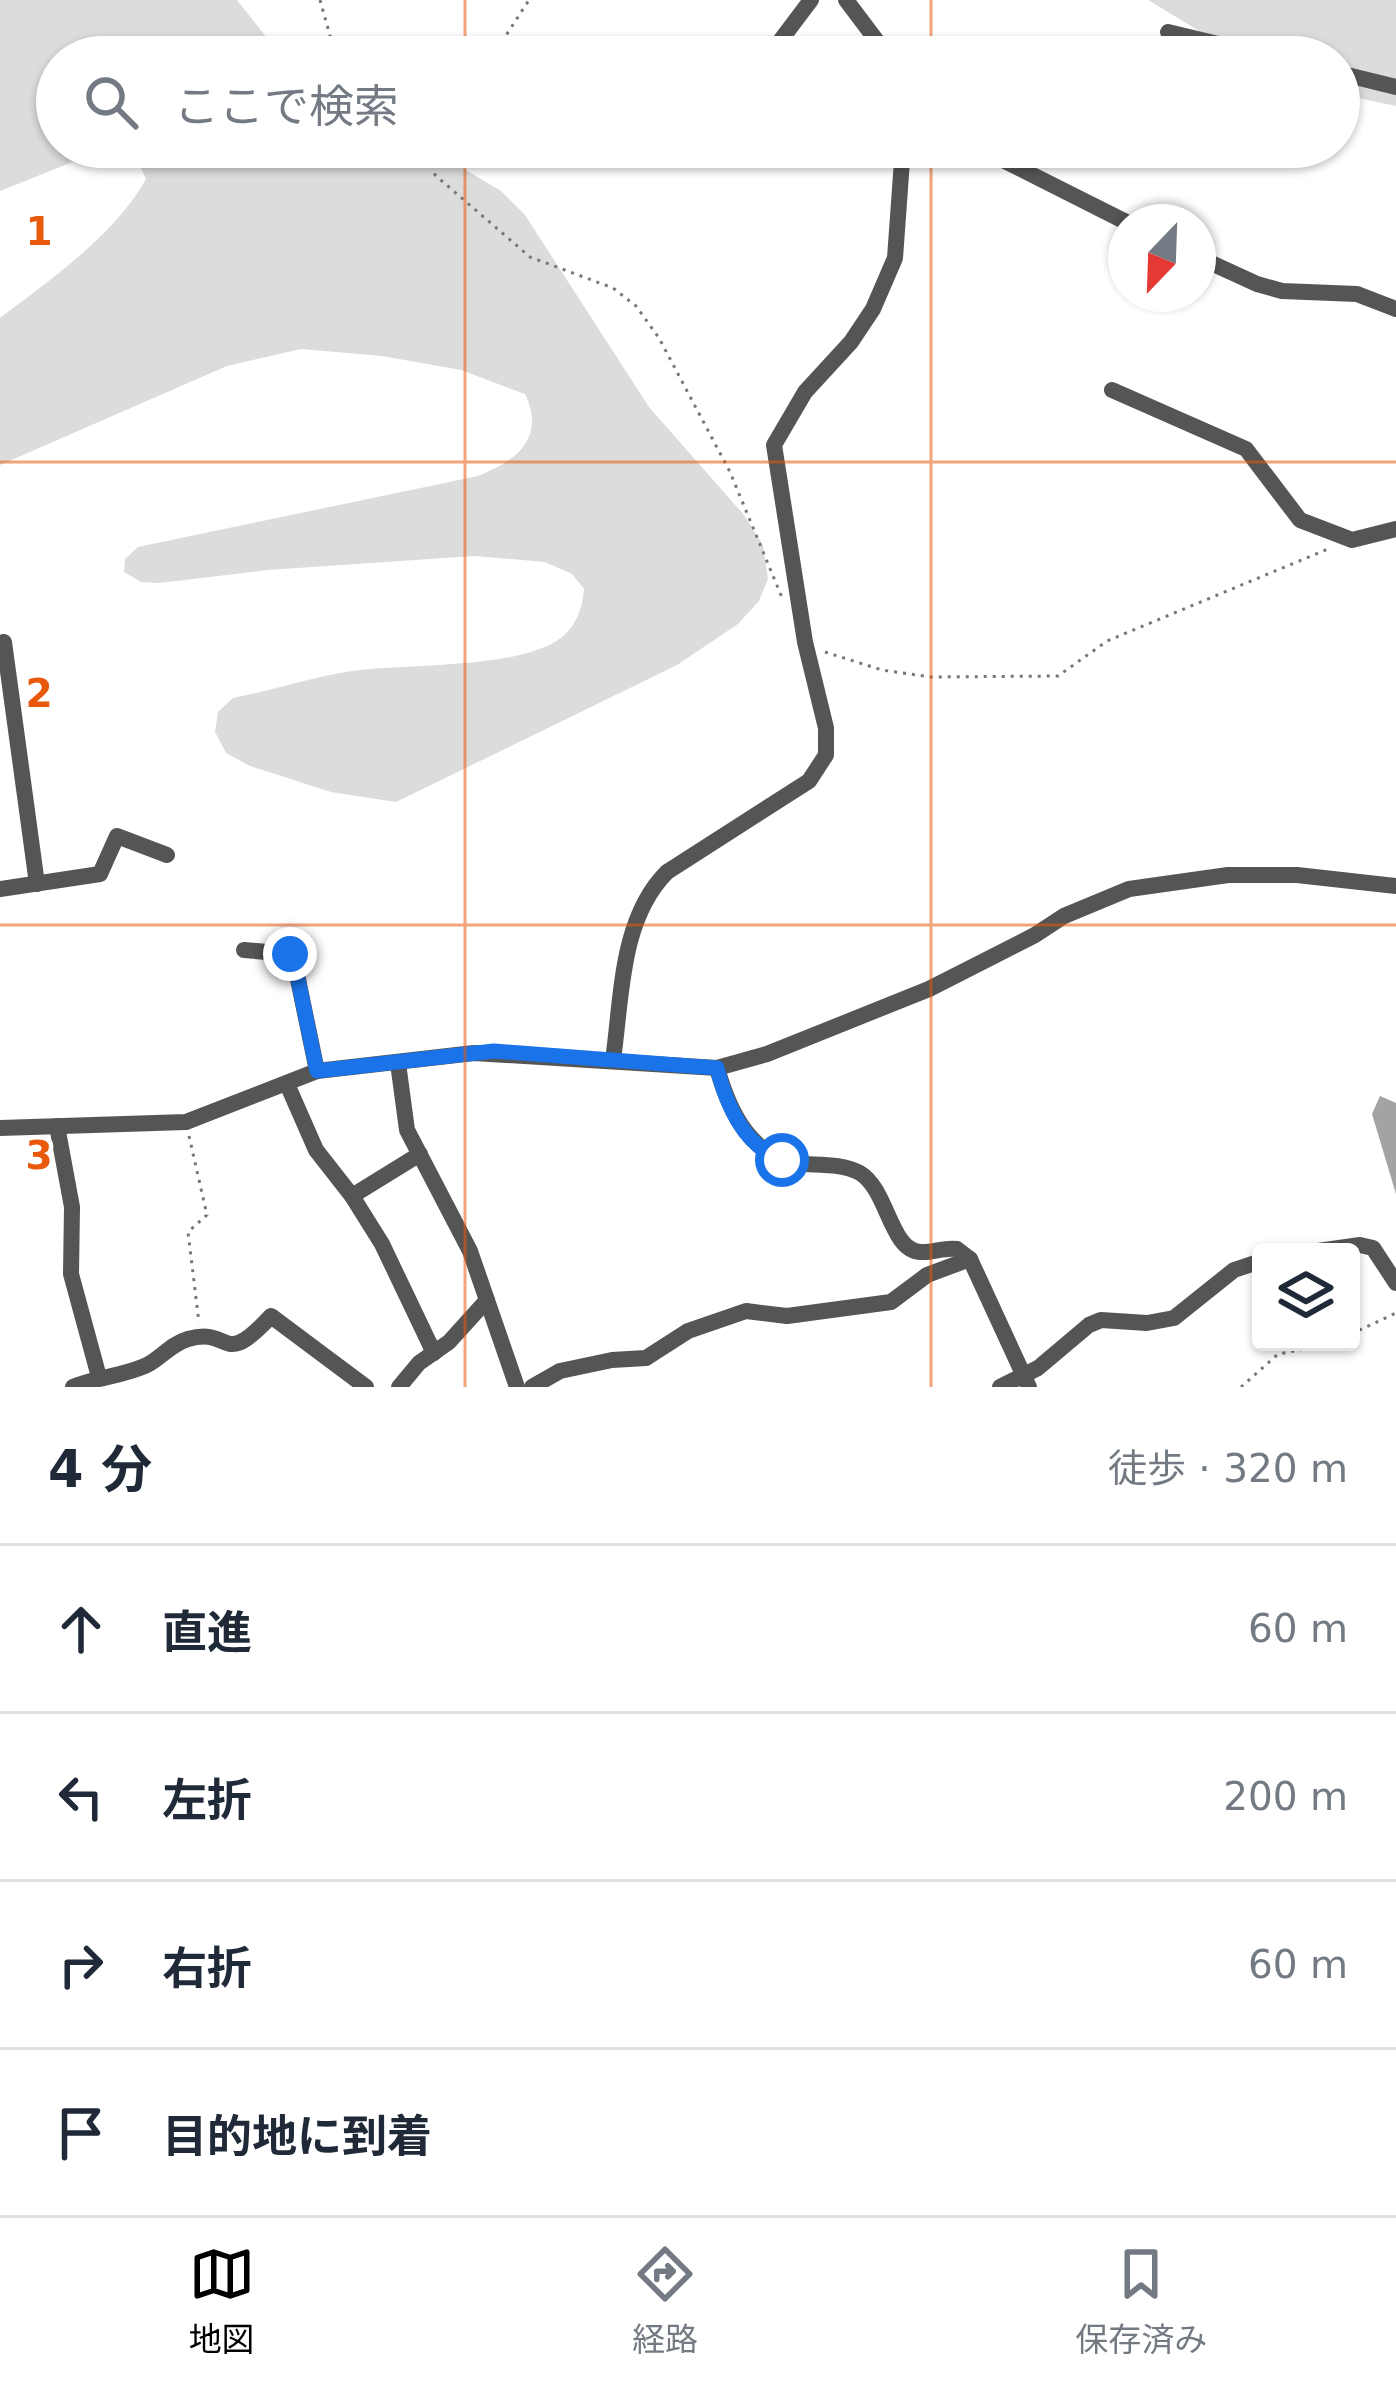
<!DOCTYPE html>
<html lang="ja">
<meta charset="utf-8">
<style>
body{margin:0;font-family:"DejaVu Sans","Noto Sans JP",sans-serif;background:#f6f6f7;color:#1f2937}
.controls{position:absolute;right:36px;bottom:36px;display:grid;overflow:hidden;border-radius:12px;box-shadow:0 3px 9px #0004}
.controls button{width:108px;height:108px;display:grid;place-items:center;padding:0;border:0;border-bottom:3px solid #e0e1e3;background:#fff;color:#1f2937;font:60px sans-serif}
.compass{position:absolute;left:1108px;top:204px;width:108px;height:108px;border-radius:50%;background:#fff;box-shadow:0 3px 9px #0004;rotate:203deg}
.stop{position:absolute;width:36px;height:36px;margin:-27px;border:9px solid #1a73e8;border-radius:50%;background:#fff}
.stop.end{background:#1a73e8;border-color:#fff;box-shadow:0 3px 12px #0008}
.list{margin:0;padding:0;list-style:none}
h2{display:flex;justify-content:space-between;align-items:center;height:156px;margin:0;padding:0 48px;font-size:51px}
h2 small{font-size:39px;font-weight:400;color:#747a83}
.list li{display:grid;grid-template-columns:78px 1fr auto;gap:36px;align-items:center;box-sizing:border-box;height:168px;padding:0 48px;border-top:3px solid #e0e1e3}
.list b{display:block;font-size:45px;white-space:nowrap}
.list em{font-size:39px;font-style:normal;color:#747a83}
.icon{flex:none;width:66px;height:66px;fill:none;stroke:currentColor;stroke-width:2;stroke-linecap:round;stroke-linejoin:round}
.map{position:relative;flex:none;width:1396px;height:1387px;overflow:hidden}
.search{position:absolute;background:#fff;box-shadow:0 3px 9px #0004;left:36px;right:36px;top:36px;height:132px;display:flex;align-items:center;gap:30px;box-sizing:border-box;padding:0 42px;border-radius:66px;color:#747a83;font-size:45px}
.sheet{height:828px;background:#fff}
nav{display:flex;justify-content:space-around;align-items:center;box-sizing:border-box;height:168px;border-top:3px solid #e0e1e3;background:#fff;font-size:33px;color:#747a83}
nav a{display:grid;justify-items:center;gap:6px}
nav .on{color:#000}
.map>svg:first-child{display:block}
</style>
<div class="map">
<svg width="1396" height="1387" viewBox="0 0 1396 1387">
<rect width="100%" height="100%" fill="#fff"/>
<g fill="#dcdcdc">
<path d="M0,0h237l45,57h-225v90h370l74,44 24,24 124,192 95,108 19,30 5,34 -9,22 -21,23 -61,41 -281,137 -65,-10 -81,-26 -24,-13 -11,-21 3,-20 15,-14c42,-8 85,-23 127,-28 54,-6 146,-2 193,-27 22,-12 29,-32 31,-54l-12,-15 -27,-12 -71,-6 -206,14 -109,13 -18,-1 -17,-10 1,-13 13,-12 340,-71c39,-15 68,-39 47,-82l-64,-24 -79,-14 -81,-7 -74,17 -227,99v-147c51,-39 114,-82 146,-139 -8,-20 -15,-29 -36,-32l-110,44z"/>
<polygon points="1148,0 1396,0 1396,106 1339,94 1339,57 1242,57"/>
</g>
<polygon fill="#a3a3a3" points="1380,1096 1396,1103 1396,1194 1372,1114"/>
<g fill="none" stroke-linecap="round" stroke-linejoin="round">
<g stroke="#777" stroke-width="3" stroke-dasharray="3 6" stroke-linecap="butt">
<polyline points="320,0 336,57"/>
<polyline points="492,57 529,0"/>
<polyline points="429,147 435,175 530,257 613,288 636,306 659,338 730,472 783,600"/>
<polyline points="825,652 882,670 931,677 1058,676 1107,641 1328,549"/>
<polyline points="189,1136 207,1215 188,1232 199,1323"/>
<polyline points="1351,1334 1396,1313"/>
<polyline points="1241,1387 1278,1354 1343,1342"/>
</g>
<g stroke="#555" stroke-width="16">
<polyline points="846,0 889,57"/>
<polyline points="1168,32 1272,57"/>
<polyline points="778,44 797,57"/>
<polyline points="768,57 811,0"/>
<polyline points="1339,73 1396,87"/>
<polyline points="977,147 1126,222"/>
<polyline points="1198,257 1257,284 1282,291 1357,294 1396,309"/>
<polyline points="1112,390 1246,449 1300,520 1352,540 1396,529"/>
<polyline points="4,642 37,884"/>
<polyline points="0,889 100,874 117,836 167,855"/>
<polyline points="244,950 290,954 294,960 317,1071"/>
<path d="M613,1060c9,-63 7,-141 54,-188l142,-91 17,-26v-27l-21,-86 -31,-197 31,-53 46,-50 22,-33 22,-51 8,-111"/>
<polyline points="398,1063 407,1130 470,1251 517,1387"/>
<path d="M717,1068c13,46 35,92 88,96 19,1 38,0 55,9 28,17 30,77 60,79 13,1 24,-5 37,-3l13,10 59,128"/>
<polyline points="287,1084 316,1150 352,1196 382,1244 434,1353"/>
<polyline points="57,1126 72,1207 71,1274 99,1377"/>
<polyline points="0,1128 186,1122 317,1071 474,1053 717,1068 767,1054 929,989 1035,935 1064,916 1129,889 1228,875 1297,875 1396,886"/>
<polyline points="352,1196 420,1154"/>
<polyline points="1311,1252 1360,1245 1373,1248 1396,1283"/>
<path d="M73,1387c24,-10 51,-11 74,-22 15,-8 24,-21 41,-26 45,-13 32,32 83,-23l95,71"/>
<polyline points="399,1387 419,1363 449,1342 487,1300"/>
<polyline points="532,1387 560,1371 612,1360 646,1358 688,1331 746,1311 787,1316 891,1302 927,1275 970,1259"/>
<polyline points="1000,1387 1038,1368 1089,1325 1101,1320 1147,1323 1174,1318 1234,1270 1261,1261"/>
</g>
</g>
<g fill="none" stroke-linecap="round" stroke-linejoin="round">
<path stroke="#1a73e8" stroke-width="15" d="M290,954l4,6 23,111 177,-20 223,17c9,36 27,78 65,92"/>
</g>
<path fill="none" stroke="#e8590c" stroke-width="3" stroke-opacity="0.55" d="M465,0v57M931,0v57M465,147v1240M931,147v1240M0,462h1396M0,925h1396"/>
<g font-size="39" text-anchor="middle" font-weight="bold" fill="#e8590c" stroke="#fff" stroke-width="9" stroke-linejoin="round" paint-order="stroke">
<text x="39" y="245">1</text>
<text x="39" y="707">2</text>
<text x="39" y="1169">3</text>
</g>
</svg>
<div class="controls">
<button><svg class="icon" aria-label="layers" viewBox="0 0 24 24"><path d="M12 4l9 5-9 5-9-5zM3 14l9 5 9-5"/></svg></button>
</div>
<svg class="compass" viewBox="-18 -18 36 36"><path d="M0-13l5 13h-10z" fill="#e53935"/><path d="M0 13l5-13h-10z" fill="#747a83"/></svg>
<div class="stop" style="left:782px;top:1160px"></div>
<div class="stop end" style="left:290px;top:954px"></div>
<div class="search"><svg class="icon" aria-label="search" viewBox="0 0 24 24"><circle cx="10" cy="10" r="6"/><path d="M15 15l6 6"/></svg>ここで検索</div>
</div>
<section class="sheet">
<h2>4 分<small>徒歩 · 320 m</small></h2>
<ul class="list">
<li><svg class="icon" aria-label="ahead" viewBox="0 0 24 24"><path d="M12 20V5M6 11l6-6 6 6"/></svg><div><b>直進</b></div><em>60 m</em></li>
<li><svg class="icon" aria-label="left" viewBox="0 0 24 24"><path d="M17 20v-9H6M10 6l-5 5 5 5"/></svg><div><b>左折</b></div><em>200 m</em></li>
<li><svg class="icon" aria-label="right" viewBox="0 0 24 24"><path d="M7 20v-9h11M14 6l5 5-5 5"/></svg><div><b>右折</b></div><em>60 m</em></li>
<li><svg class="icon" aria-label="arrive" viewBox="0 0 24 24"><path d="M6 21V4h12l-3 4 3 4H6"/></svg><div><b>目的地に到着</b></div></li>
</ul>
</section>
<nav>
<a class="on"><svg class="icon" aria-label="map" viewBox="0 0 24 24"><path d="M3 6l6-2 6 2 6-2v14l-6 2-6-2-6 2zM9 4v14M15 6v14"/></svg>地図</a>
<a><svg class="icon" aria-label="directions" viewBox="0 0 24 24"><path d="M12 3l9 9-9 9-9-9zM9 14v-3h6M13 9l2 2-2 2"/></svg>経路</a>
<a><svg class="icon" aria-label="saved" viewBox="0 0 24 24"><path d="M7 4h10v16l-5-4-5 4z"/></svg>保存済み</a>
</nav>
